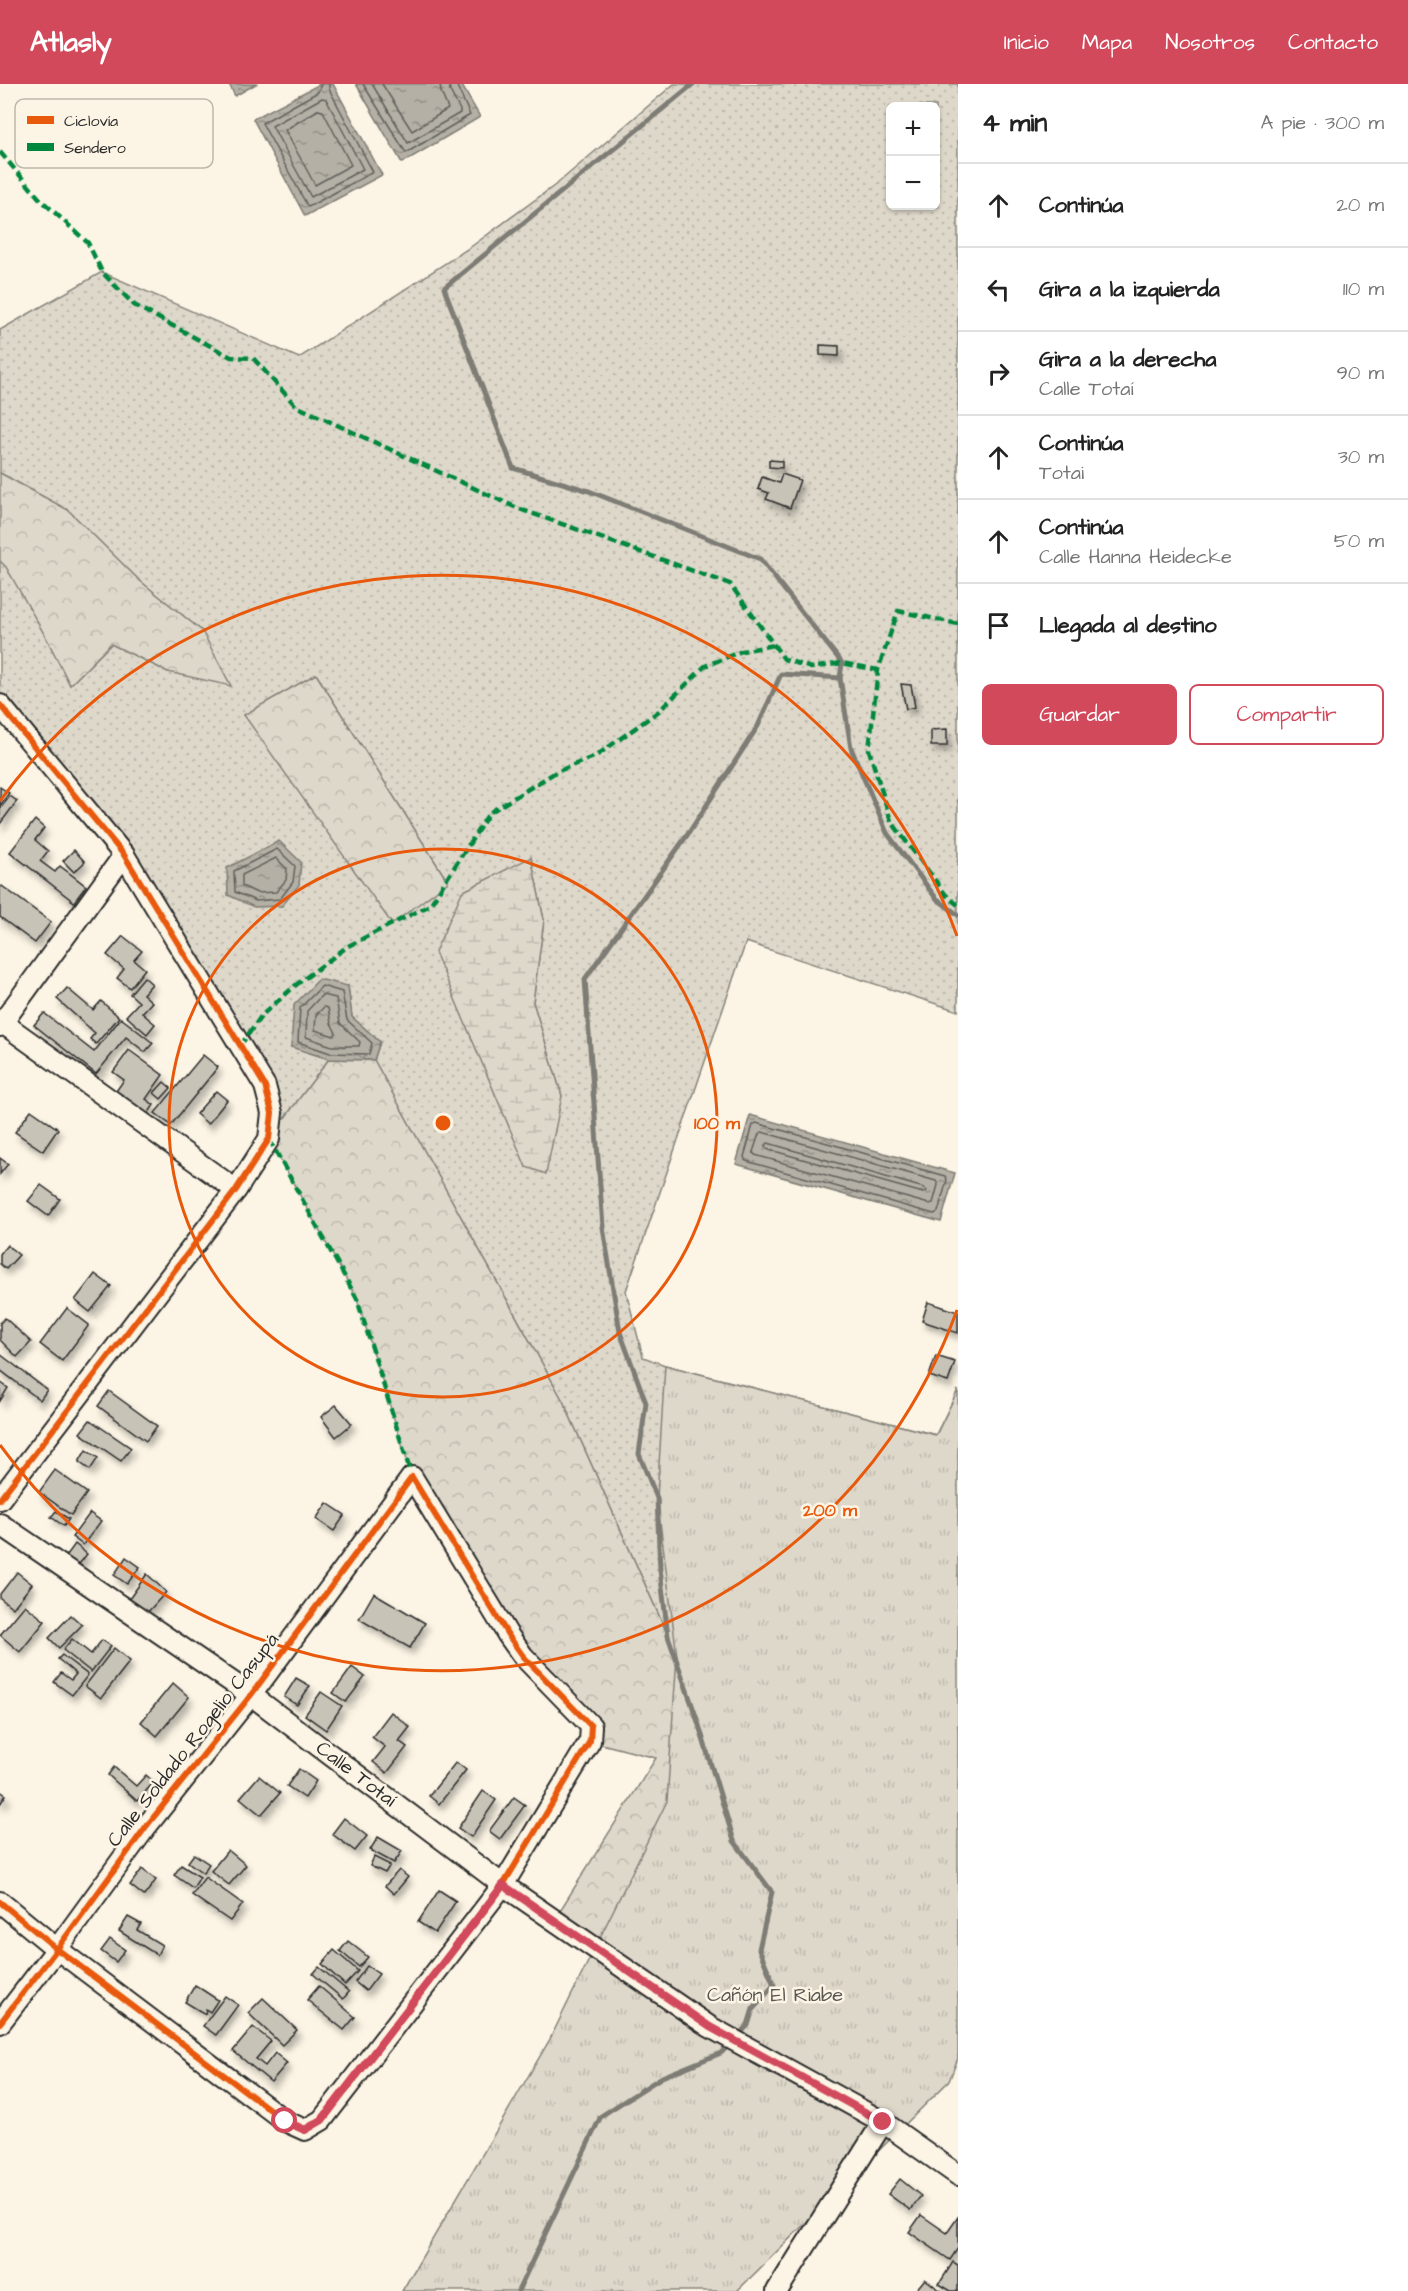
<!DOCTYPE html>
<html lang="es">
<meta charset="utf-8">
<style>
body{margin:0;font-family:"Architects Daughter",sans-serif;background:#f6f6f6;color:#222}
.controls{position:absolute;right:18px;top:18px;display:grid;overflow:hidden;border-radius:9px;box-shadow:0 2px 4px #0004}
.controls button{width:54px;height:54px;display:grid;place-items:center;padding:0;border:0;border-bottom:2px solid #e0e0e0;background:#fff;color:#222;font:30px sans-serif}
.stop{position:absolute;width:18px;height:18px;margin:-14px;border:4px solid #d1495b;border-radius:50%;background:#fff}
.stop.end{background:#d1495b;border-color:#fff;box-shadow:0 2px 6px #0008}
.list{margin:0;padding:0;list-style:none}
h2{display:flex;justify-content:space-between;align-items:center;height:78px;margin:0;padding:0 24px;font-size:26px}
h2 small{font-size:20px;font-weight:400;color:#767676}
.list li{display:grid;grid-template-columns:39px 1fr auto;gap:18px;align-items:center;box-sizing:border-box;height:84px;padding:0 24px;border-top:2px solid #e0e0e0}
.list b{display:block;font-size:22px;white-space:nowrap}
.list p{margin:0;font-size:20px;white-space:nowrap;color:#767676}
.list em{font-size:20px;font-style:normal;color:#767676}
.actions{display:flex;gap:12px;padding:18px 24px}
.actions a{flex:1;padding:14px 0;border:2px solid #d1495b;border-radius:9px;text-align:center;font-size:21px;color:#d1495b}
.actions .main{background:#d1495b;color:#fff}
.icon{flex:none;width:33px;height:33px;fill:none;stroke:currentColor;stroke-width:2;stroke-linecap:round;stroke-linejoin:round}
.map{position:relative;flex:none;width:958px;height:2207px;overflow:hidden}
header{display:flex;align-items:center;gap:36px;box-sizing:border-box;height:84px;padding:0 30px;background:#d1495b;color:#fff}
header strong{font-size:28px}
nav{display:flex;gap:33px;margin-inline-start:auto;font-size:21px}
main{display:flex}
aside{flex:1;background:#fff}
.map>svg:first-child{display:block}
</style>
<header>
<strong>Atlasly</strong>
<nav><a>Inicio</a><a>Mapa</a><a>Nosotros</a><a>Contacto</a></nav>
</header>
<main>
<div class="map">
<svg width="958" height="2207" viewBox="0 0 958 2207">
<defs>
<pattern id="grass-dots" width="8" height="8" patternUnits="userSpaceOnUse" patternTransform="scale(1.5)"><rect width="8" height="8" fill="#ded8ca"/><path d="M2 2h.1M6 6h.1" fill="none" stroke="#bfbaae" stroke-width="1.8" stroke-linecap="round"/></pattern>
<pattern id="forest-crowns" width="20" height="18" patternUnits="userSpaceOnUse" patternTransform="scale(1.5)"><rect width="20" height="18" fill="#ded8ca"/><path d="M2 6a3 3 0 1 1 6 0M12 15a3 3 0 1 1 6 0" fill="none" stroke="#bfbaae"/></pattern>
<pattern id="wetland-marsh" width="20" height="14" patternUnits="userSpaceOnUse" patternTransform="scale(1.5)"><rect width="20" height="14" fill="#ded8ca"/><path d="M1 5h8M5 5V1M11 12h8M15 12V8" fill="none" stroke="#bfbaae"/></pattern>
<pattern id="park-tufts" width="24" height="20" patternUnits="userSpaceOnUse" patternTransform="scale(1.5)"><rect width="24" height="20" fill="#ded8ca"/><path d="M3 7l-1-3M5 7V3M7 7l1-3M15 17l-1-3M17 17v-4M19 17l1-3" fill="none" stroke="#bfbaae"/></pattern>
<pattern id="water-ripples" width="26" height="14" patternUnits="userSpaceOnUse" patternTransform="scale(1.5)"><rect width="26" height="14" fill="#b4b0a5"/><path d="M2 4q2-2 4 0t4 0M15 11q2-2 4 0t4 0" fill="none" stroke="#938f87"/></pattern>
<filter id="shadow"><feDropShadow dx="3.5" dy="6" stdDeviation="3" flood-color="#0004"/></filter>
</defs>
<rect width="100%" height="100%" fill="#fcf5e5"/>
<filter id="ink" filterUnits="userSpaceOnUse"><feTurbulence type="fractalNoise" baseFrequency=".0167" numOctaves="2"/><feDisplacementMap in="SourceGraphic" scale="12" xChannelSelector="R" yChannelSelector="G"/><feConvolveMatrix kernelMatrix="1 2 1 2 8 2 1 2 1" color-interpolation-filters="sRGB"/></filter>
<g filter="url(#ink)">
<path fill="url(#grass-dots)" stroke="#84827a" stroke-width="1.5" fill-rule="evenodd" d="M674,0h284v927l-212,-69 -120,349 17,66 22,8 271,70 -202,406 -57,-185 -114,-255 -189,-341 6,-18 -28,-25 -4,-31 -57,61 38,12 -60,80 3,-26 -148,-258 -124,-150v-144l6,5 41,73 23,46 41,-41 57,28 34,-41 -63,-51 -71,-70 -68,-37v-143l102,-58 197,86 173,-112 86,-63zM890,22h46v100h-46zM316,590l132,208 -204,-167zM531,774l13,62 -11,82 29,94 -36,71 -21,-53 -43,-222z"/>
<g fill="url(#forest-crowns)" stroke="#84827a" stroke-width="1.5">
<polygon points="0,389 68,426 139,496 202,547 231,602 168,588 111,560 70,601 47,555 6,483 0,477"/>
<polygon points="316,590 448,798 392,840 244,631"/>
<polygon points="329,975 374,976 563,1317 677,1572 734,1757 958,1306 883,2038 554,1836 656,1674 590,1657 523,1572 412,1393 357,1215 269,1055"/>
</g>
<polygon fill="url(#wetland-marsh)" stroke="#84827a" stroke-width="1.5" points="531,773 544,836 533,918 562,1012 546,1090 526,1083 435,868 462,808"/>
<polygon fill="url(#park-tufts)" stroke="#84827a" stroke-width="1.5" points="665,1281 936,1351 958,1306 958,1974 949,1997 737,2207 402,2207 549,1957 667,1717 677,1572 657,1414"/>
<g fill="url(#water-ripples)" stroke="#7d7b74" stroke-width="1.5">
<polygon points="229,0 256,0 235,12"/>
<polygon points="320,0 333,0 382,91 305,132 253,35"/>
<polygon points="356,0 461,0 480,33 402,79"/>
<polygon points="279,757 301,778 299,801 282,822 254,823 228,811 227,784"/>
<polygon points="319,895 348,902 352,933 380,958 374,976 329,975 291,963 294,921"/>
<polygon points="750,1031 955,1089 941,1138 736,1080"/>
</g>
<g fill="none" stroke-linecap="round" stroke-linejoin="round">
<g stroke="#62605c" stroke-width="1.5">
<polyline points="321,0 318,8 262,39 308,123 373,88 329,5 329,0"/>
<polyline points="363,0 406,69 470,31 456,0"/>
<polyline points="372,0 408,59 460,29 460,26 450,7 449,0"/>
<polyline points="382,0 412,47 448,25 441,8 440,0"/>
<polygon points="322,14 326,15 363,85 311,113 272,42"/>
<polygon points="318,26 323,27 351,81 315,101 285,46"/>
<polygon points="277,765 295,782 293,798 280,815 256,817 235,808 234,787"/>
<polygon points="276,774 287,785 286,796 276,808 257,809 242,802 242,791"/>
<polygon points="322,902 342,908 347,936 372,959 369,970 330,969 298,958 300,924"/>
<polygon points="322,911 336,914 340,939 360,958 359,962 332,962 306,953 307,927"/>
<polygon points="324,923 328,924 331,939 336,949 334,952 315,946 316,931"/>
<polygon points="756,1039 945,1092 947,1096 938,1128 934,1130 746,1077 744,1073 753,1041"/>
<polygon points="762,1048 936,1097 938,1101 933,1119 929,1120 755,1071 753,1068 759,1050"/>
<polygon points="768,1059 924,1104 927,1107 923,1109 767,1065 765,1062"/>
</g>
<g stroke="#7d7b74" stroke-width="5">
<polyline points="693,0 444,204 513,384 589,407 760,475 842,579 840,594 851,664 887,749 936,814 958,831"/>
<polyline points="737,1953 748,1941 753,1925 774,1901 759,1865 772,1808 734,1757 698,1638 668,1552 660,1486 657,1414 639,1370 646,1319 620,1248 603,1143 585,895 688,750 758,642 781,590 840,594"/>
<polyline points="518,2207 601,2032 662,1993 721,1969 730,1960"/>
</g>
</g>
<g fill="#c8c3b7" stroke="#2b2b2b" stroke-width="1.5" filter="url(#shadow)">
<polygon points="820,261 839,262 839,272 820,271"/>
<polygon points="769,376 782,377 782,384 769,383"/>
<polygon points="782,390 800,396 790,424 766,415 769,409 758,405 762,393 779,399"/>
<polygon points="901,600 911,601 915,623 906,625"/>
<polygon points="947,645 947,662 931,662 931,646"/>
<polygon points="0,703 9,709 0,722"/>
<polygon points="10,712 17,717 0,740 0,725"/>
<polygon points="35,736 44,744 35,756 48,767 40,777 55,788 60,782 86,802 74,818 10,768"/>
<polygon points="74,766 85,778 74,788 63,777"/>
<polygon points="2,802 51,838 35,859 0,833 0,804"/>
<polygon points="123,852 142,867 134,876 145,885 130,904 117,894 124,885 107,871"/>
<polygon points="144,893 152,900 143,910 152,918 142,929 155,940 147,950 126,932 139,918 130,910"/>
<polygon points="67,904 93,926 101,917 119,933 96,960 90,955 95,949 57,915"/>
<polygon points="44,929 94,968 121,934 153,959 145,968 126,953 96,990 34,941"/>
<polygon points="129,966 163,991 146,1015 154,1021 148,1030 116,1007 124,996 113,988"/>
<polygon points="203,971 218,983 171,1041 155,1029"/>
<polygon points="164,998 171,1004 161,1015 154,1009"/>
<polygon points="216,1007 227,1016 208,1040 196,1030"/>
<polygon points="31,1026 58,1045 43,1067 15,1048"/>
<polygon points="0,1074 8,1080 0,1090"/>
<polygon points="41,1101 60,1115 48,1132 28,1117"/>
<polygon points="7,1161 19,1171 6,1185 0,1180 0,1170"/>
<polygon points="95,1190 111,1202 90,1228 75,1216"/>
<polygon points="928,1218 958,1228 958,1249 922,1237"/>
<polygon points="67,1224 89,1241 62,1277 40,1260"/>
<polygon points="5,1234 31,1258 17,1273 0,1256 0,1239"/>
<polygon points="0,1270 47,1306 40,1316 0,1286"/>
<polygon points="936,1272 955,1278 948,1298 929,1292"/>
<polygon points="0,1298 8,1304 0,1317"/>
<polygon points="109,1307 157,1342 146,1357 98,1322"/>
<polygon points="336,1321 352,1340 336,1353 321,1333"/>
<polygon points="90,1336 131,1364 121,1377 80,1349"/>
<polygon points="86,1366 98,1374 90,1386 79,1378"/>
<polygon points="55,1386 87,1409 71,1431 39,1408"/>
<polygon points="327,1419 345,1431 334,1447 316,1435"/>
<polygon points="56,1427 69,1435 64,1442 51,1433"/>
<polygon points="90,1429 101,1437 83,1461 72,1453"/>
<polygon points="75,1460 87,1470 76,1484 64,1475"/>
<polygon points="126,1473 140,1483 127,1500 114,1491"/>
<polygon points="17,1488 32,1500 13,1524 0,1514 0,1510"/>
<polygon points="147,1490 166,1508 146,1530 129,1515"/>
<polygon points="374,1509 425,1539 410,1564 359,1535"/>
<polygon points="25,1521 45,1537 20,1568 0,1551"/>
<polygon points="71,1531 82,1541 59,1564 49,1554"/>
<polygon points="72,1555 91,1570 102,1556 111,1562 91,1588 63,1566"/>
<polygon points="114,1564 130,1577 101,1614 85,1602"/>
<polygon points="62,1571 88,1591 72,1611 54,1598 61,1589 71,1596 76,1590 58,1575"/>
<polygon points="352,1583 365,1593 346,1618 333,1609"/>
<polygon points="296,1594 310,1602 297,1621 284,1613"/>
<polygon points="173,1599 189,1613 157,1652 141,1638"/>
<polygon points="321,1608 342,1622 326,1646 305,1631"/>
<polygon points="391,1628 410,1643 399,1657 407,1663 387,1689 373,1678 385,1663 372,1653"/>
<polygon points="456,1678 466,1686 439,1720 429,1712"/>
<polygon points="114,1683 136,1702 146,1691 154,1698 137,1717 108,1691"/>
<polygon points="299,1685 316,1697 305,1714 287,1702"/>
<polygon points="259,1692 280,1709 261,1731 240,1714"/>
<polygon points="0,1707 6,1711 0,1720"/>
<polygon points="483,1707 496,1716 471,1753 458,1744"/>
<polygon points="514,1713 525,1721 500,1755 489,1747"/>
<polygon points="344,1734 367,1752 355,1767 332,1750"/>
<polygon points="378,1753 402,1767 394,1779 370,1766"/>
<polygon points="228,1766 246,1781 229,1801 211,1787"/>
<polygon points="194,1770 209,1780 203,1789 188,1778"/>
<polygon points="374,1773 390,1781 385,1789 370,1782"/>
<polygon points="181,1781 200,1793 193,1804 174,1791"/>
<polygon points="142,1785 156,1796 144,1812 130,1801"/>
<polygon points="399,1786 408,1793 394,1810 385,1802"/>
<polygon points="205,1793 243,1820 230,1837 192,1811"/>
<polygon points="439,1806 456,1817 435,1849 418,1838"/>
<polygon points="128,1833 141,1840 137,1846 162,1861 157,1871 119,1847"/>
<polygon points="110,1855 125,1866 116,1878 101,1867"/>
<polygon points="348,1857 368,1873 359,1883 340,1867"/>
<polygon points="334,1866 358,1887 345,1901 322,1880"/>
<polygon points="367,1882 379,1890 366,1907 355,1898"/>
<polygon points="319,1883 349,1908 343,1915 313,1890"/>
<polygon points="195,1901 218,1916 210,1928 206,1925 205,1930 185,1918"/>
<polygon points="319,1902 355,1933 344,1946 307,1916"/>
<polygon points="225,1912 238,1921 216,1951 203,1942"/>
<polygon points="263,1914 297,1946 282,1961 248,1929"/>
<polygon points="253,1943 271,1957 256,1975 265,1982 275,1969 287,1979 271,1998 233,1967"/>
<polygon points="900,2095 921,2112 910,2126 888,2110"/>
<polygon points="921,2131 947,2149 958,2133 958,2164 950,2176 909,2148"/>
<polygon points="953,2178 958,2181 958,2207 951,2207 939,2200"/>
<polygon points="925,2195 941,2207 915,2207"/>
</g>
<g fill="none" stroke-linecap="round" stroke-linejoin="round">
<defs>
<g id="street">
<polyline points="0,621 124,771 265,1002 272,1029 269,1055 236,1106 0,1415"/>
<polyline points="0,937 236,1106"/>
<polyline points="0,942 124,771"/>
<polyline points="0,1440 251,1611 503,1801 710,1943 883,2038 958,2091"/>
<polyline points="0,1818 57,1865 285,2037 305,2046 322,2036 503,1801 590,1657 591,1642 523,1572 508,1551 412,1393 251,1611 145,1744 57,1865 0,1939"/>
<polyline points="777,2207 883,2038"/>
</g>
</defs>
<use href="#street" stroke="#2b2b2b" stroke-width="24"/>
<use href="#street" stroke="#fcf5e5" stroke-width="20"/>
<g stroke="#00873e" stroke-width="4.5" stroke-dasharray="9 4.5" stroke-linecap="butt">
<polyline points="0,68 40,115 88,159 102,188 134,221 231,273 253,274 296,322 517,424 730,500 784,575 811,584 842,579 878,586"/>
<polyline points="958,540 898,527 878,586 869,666 891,737 946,811 958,821"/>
<polyline points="240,962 262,931 296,901 348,862 430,821 489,729 556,688 596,672 659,627 705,582 742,567 774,561"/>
<polyline points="269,1055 357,1215 412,1393"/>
</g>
<defs>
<g id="cycleway">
<polyline points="0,621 124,771 265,1002 272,1029 269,1055 236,1106 0,1415"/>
<polyline points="0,1818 57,1865 285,2037 305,2046 322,2036 503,1801 590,1657 591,1642 523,1572 508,1551 412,1393 251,1611 145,1744 57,1865 0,1939"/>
</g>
</defs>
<use href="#cycleway" stroke="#fcf5e5" stroke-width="10"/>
<use href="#cycleway" stroke="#e8590c" stroke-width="6"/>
</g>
</g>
<g fill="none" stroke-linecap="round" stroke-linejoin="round" filter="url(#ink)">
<polyline stroke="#d1495b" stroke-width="8" points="285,2037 305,2046 322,2036 503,1801 710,1943 883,2038"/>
</g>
<g fill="none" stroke="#e8590c" stroke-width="3">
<circle cx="443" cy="1039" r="274"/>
<path d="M957 1226A547 547 0 0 1 0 1361M0 717A547 547 0 0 1 957 852"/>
</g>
<g text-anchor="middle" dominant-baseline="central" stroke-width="5" stroke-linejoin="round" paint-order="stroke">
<g font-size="20" fill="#2b2b2b" stroke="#fcf5e5">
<text transform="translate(193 1656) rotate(-52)">Calle Soldado Rogelio Casupá</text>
<text transform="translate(356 1690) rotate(37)">Calle Totaí</text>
</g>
<g font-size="20" fill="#585653" stroke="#fcf5e5">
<text x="775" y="1911">Cañón El Riabe</text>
</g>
</g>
<rect x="15" y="15" width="198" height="69" rx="9" fill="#fcf5e5" stroke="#bdb8ad" stroke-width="1.5"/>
<rect x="27" y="32" width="27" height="8" fill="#e8590c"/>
<rect x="27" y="59" width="27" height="8" fill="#00873e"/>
<g font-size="16" fill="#2b2b2b">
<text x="64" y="42">Ciclovía</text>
<text x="64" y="69">Sendero</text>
</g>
<circle cx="443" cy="1039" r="9" fill="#e8590c" stroke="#fcf5e5" stroke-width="3"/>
<g font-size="18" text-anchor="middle" font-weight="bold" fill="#e8590c" stroke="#fcf5e5" stroke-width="5" stroke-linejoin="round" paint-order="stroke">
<text x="717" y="1045">100 m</text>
<text x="830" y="1432">200 m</text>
</g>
</svg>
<div class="controls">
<button>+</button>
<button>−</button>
</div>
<div class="stop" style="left:285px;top:2037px"></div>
<div class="stop end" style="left:883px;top:2038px"></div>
</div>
<aside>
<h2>4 min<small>A pie · 300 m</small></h2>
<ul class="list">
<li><svg class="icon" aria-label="ahead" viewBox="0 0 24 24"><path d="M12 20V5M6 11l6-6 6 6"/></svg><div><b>Continúa</b></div><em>20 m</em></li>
<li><svg class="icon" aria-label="left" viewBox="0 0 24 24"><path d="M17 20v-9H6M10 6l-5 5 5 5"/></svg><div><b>Gira a la izquierda</b></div><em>110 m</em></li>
<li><svg class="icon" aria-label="right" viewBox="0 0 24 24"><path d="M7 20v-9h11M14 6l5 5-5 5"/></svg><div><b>Gira a la derecha</b><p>Calle Totaí</p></div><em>90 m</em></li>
<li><svg class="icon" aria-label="ahead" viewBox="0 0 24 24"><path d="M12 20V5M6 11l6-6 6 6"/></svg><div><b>Continúa</b><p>Totai</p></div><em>30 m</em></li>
<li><svg class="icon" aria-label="ahead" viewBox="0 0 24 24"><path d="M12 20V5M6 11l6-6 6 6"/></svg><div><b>Continúa</b><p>Calle Hanna Heidecke</p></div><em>50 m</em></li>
<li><svg class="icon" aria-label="arrive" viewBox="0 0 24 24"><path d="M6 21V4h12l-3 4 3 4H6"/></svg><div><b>Llegada al destino</b></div></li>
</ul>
<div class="actions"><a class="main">Guardar</a><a>Compartir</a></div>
</aside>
</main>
